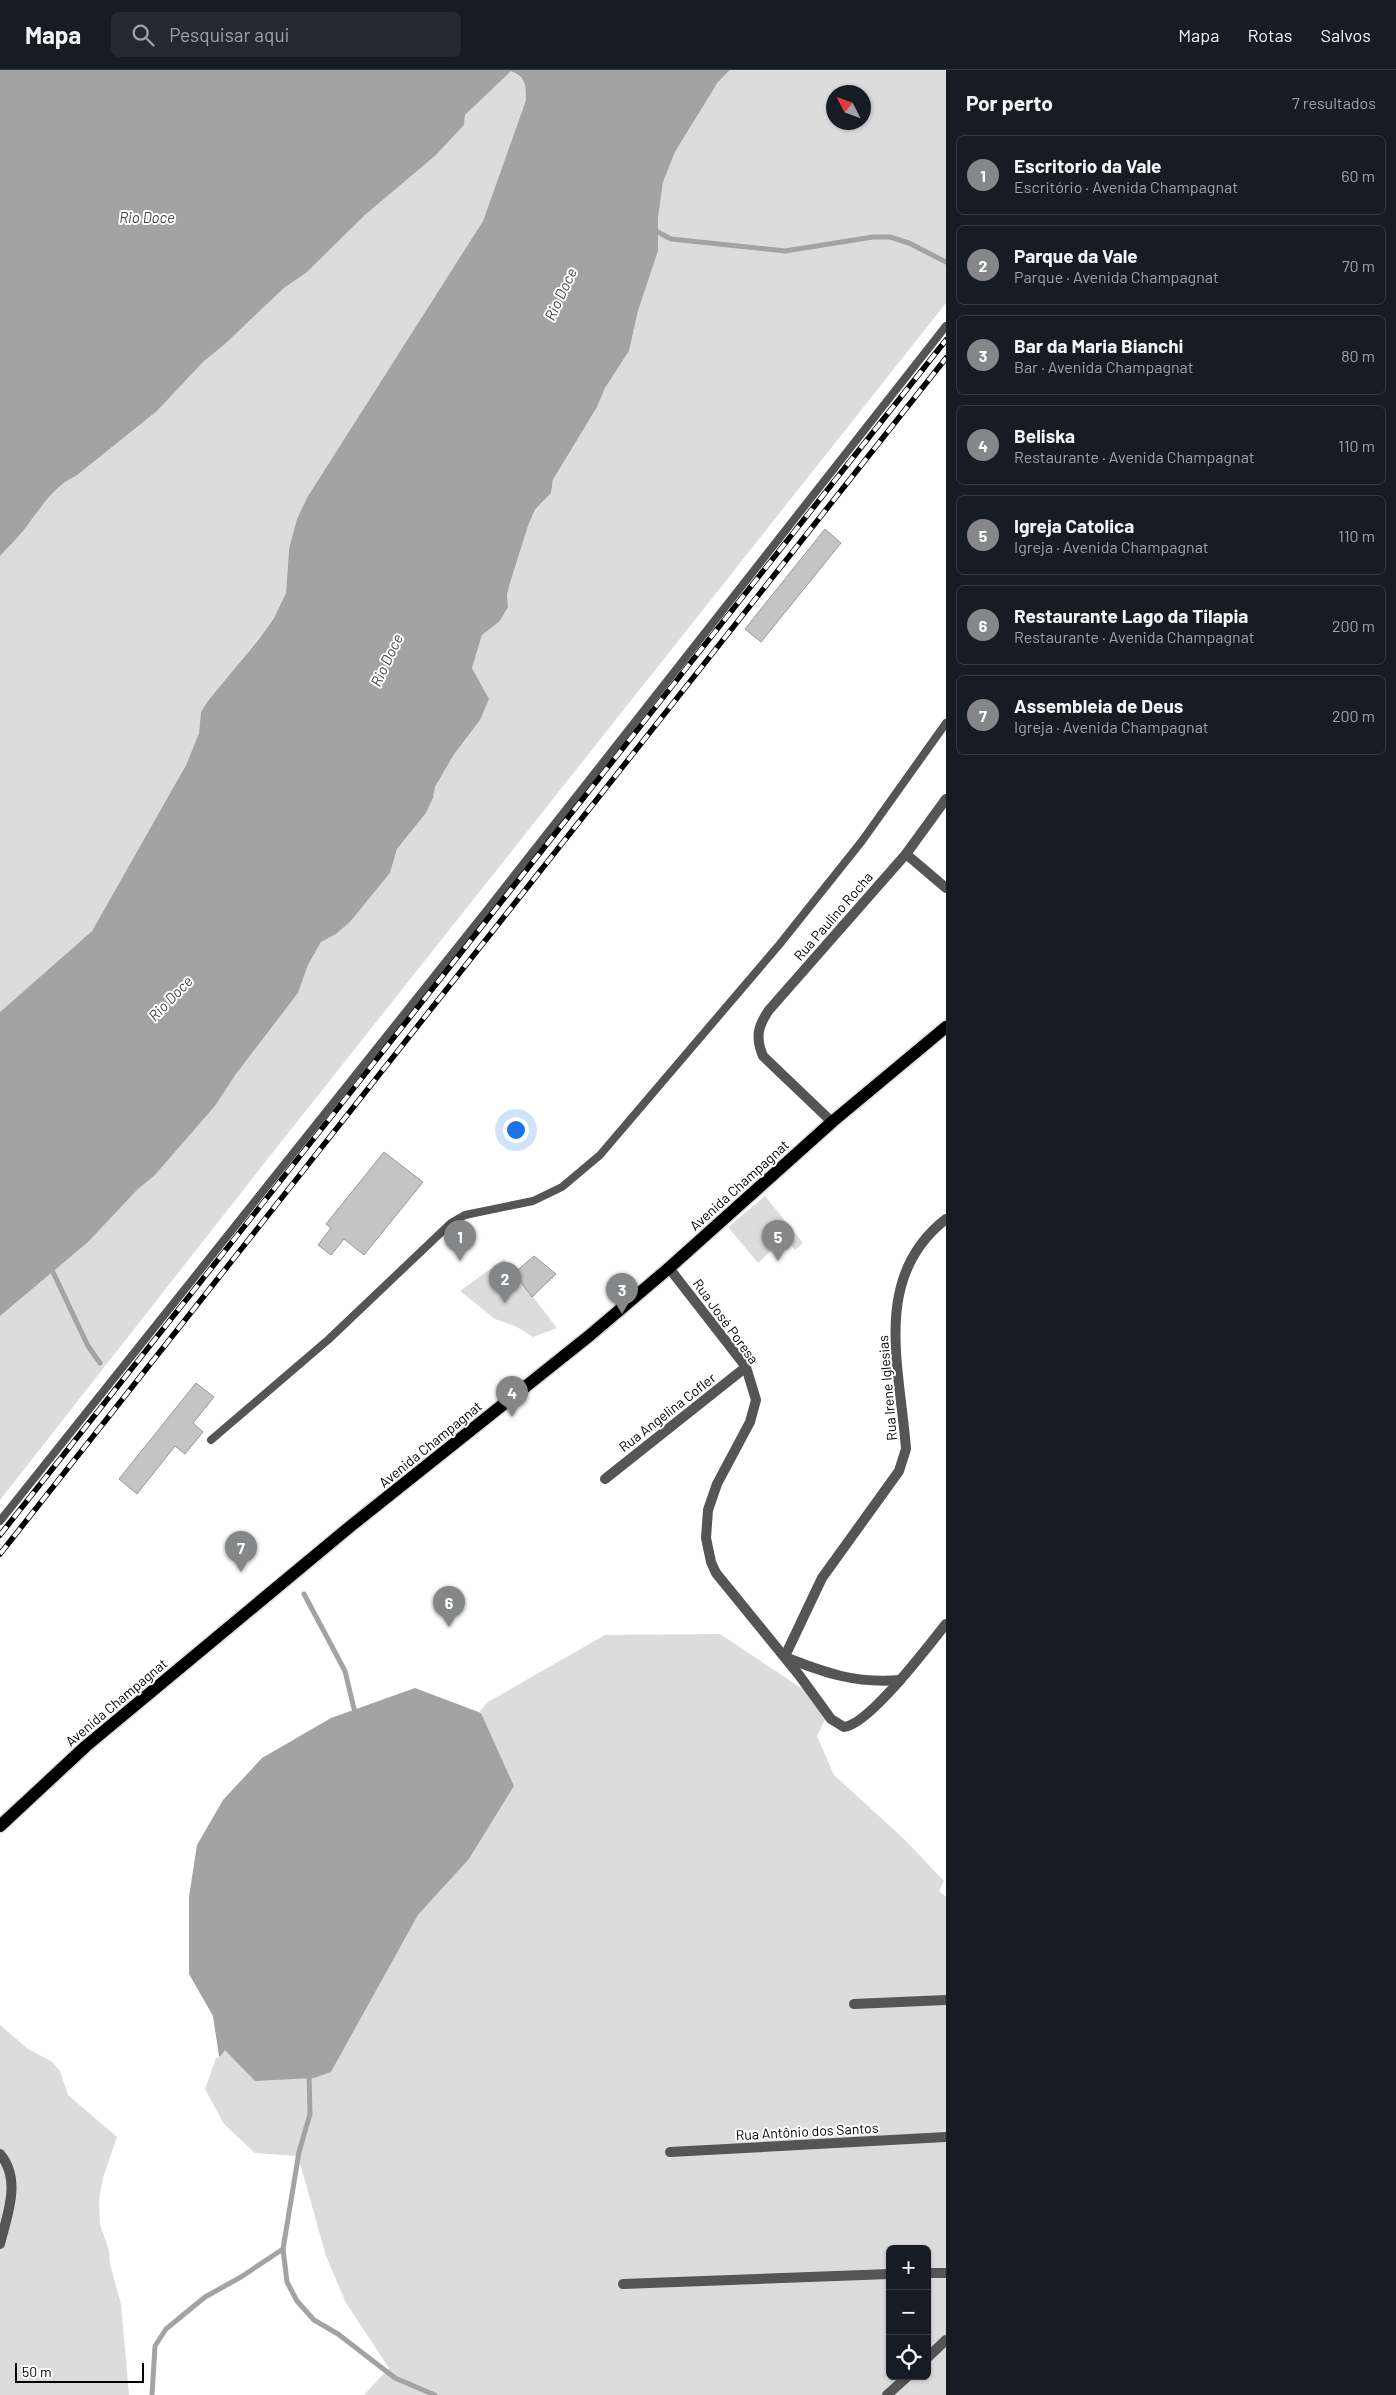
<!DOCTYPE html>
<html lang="pt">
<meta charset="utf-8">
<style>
body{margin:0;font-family:Barlow,sans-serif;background:#242831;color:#f1f3f6}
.controls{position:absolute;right:15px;bottom:15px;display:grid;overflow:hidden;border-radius:8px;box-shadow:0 1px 4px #0004}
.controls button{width:45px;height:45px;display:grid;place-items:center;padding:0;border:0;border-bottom:1px solid #363941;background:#171b24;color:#f1f3f6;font:25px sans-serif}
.compass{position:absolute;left:826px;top:15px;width:45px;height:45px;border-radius:50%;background:#171b24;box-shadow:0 1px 4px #0004;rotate:312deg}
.scale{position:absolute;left:15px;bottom:12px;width:129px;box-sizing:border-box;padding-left:5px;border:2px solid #000;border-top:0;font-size:14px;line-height:18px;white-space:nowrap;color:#000;-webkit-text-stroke:4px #fff;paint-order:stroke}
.you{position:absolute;left:515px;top:1059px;width:18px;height:18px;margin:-12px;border:4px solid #fff;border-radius:50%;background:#1a73e8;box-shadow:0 0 0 8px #1a73e833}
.badge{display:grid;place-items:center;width:32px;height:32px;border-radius:50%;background:#858687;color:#fff;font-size:16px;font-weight:700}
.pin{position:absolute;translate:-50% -41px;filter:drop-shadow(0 1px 2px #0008)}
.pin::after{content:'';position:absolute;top:26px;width:18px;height:15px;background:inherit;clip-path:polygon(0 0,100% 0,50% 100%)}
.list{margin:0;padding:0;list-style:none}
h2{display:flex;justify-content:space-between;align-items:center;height:65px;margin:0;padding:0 20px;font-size:21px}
h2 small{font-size:16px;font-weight:400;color:#9ea1a6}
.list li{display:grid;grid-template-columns:32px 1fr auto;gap:15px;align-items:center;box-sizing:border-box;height:80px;margin:0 10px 10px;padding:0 10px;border:1px solid #363941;border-radius:8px}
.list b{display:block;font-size:19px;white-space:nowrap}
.list p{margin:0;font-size:16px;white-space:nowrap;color:#9ea1a6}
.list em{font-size:16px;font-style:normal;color:#9ea1a6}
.icon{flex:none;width:28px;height:28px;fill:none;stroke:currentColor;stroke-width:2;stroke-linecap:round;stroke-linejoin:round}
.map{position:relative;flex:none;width:946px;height:2325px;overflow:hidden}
header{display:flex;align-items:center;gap:30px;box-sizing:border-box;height:70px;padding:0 25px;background:#171b24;border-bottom:1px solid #363941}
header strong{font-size:24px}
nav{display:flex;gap:28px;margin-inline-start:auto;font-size:18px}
.search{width:350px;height:45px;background:#242831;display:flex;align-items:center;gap:12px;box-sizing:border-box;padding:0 18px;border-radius:8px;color:#9ea1a6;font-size:19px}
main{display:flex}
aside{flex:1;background:#171b24}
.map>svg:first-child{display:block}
</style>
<header>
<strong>Mapa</strong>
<div class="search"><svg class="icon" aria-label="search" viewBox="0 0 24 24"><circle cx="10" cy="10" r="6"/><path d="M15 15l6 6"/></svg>Pesquisar aqui</div>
<nav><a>Mapa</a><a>Rotas</a><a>Salvos</a></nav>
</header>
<main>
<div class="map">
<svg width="946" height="2325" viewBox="0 0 946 2325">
<rect width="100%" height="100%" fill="#fff"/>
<g fill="#dcdcdc" fill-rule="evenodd">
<path d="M511,0l15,12v18l-43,121 -175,275 -19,53 -3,44 -12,25 -73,94 -2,21 -13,32 -94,166 -92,81v-456c10,-11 21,-21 29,-33 14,-18 25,-37 47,-47l81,-65 47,-50 20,-16 60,-57 22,-15 59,-58 71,-60 28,-30 1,-10z"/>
<path d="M730,0h216v233l-680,858 -266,339v-184l87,-74 50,-52 18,-15 60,-69 21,-32 62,-81 10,-28 13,-23 15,-8 14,-12 40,-49 7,-24 29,-36 7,-15 2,-11 18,-31 12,-15 24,-42 -17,-31 10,-33 18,-14 8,-14 -1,-12 3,-12 18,-57 7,-15 16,-18 2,-12 44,-74 8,-19 24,-37 9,-40 20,-60v-33l5,-36 12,-30 43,-70zM834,22h30v30h-30z"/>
<polygon points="765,1126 803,1173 795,1180 785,1167 758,1193 728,1157"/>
<polygon points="504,1189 557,1258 533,1267 517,1257 495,1249 460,1221"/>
<path d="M720,1564l108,72 -1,2 3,2 -13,26 17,39 70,64 40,42 -5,10 7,6v498h-582l25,-27 -43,-65 -20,-47 -28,-100 -43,-3 -31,-29 -19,-35 11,-31 4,-1 4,-8 107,23 87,-157 51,-56 45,-73 -34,-75 8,-9 117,-67zM890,2179h37v127h-37z"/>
<polygon points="0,1955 28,1979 51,1991 60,2001 68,2025 117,2067 103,2108 99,2130 100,2155 109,2180 110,2194 121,2234 129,2325 0,2325"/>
</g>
<g fill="#a3a3a3">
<path d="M0,0h730l-12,12 -43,70 -12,30 -5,36v33l-20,60 -9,40 -24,37 -8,19 -44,73 -2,13 -16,17 -7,16 -18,57 -3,12 1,12 -8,14 -18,14 -10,33 17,31 -9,21 -27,36 -18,31 -2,11 -7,15 -29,36 -7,24 -40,49 -14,12 -15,8 -13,23 -10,28 -62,81 -21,32 -60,69 -18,15 -49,52 -88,74v-304l92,-81 94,-166 13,-32 2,-21 7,-11 50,-61 16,-22 12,-25 3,-44 8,-30 11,-23 175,-275 43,-121c0,-16 0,-22 -15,-29l-46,44 -1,10 -28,30 -71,60 -59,58 -22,15 -60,57 -20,16 -47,50 -81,65c-22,10 -33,29 -47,47 -8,12 -19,22 -29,33z"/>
<polygon points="415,1618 481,1643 514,1716 469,1789 418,1845 331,2002 314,2008 255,2011 225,1980 220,1987 219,1986 213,1946 189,1904 189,1827 197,1775 223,1730 262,1688 331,1648"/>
</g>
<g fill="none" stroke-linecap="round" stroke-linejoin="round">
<g stroke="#a3a3a3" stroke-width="5">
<polyline points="654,160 671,169 785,181 873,167 890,167 909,173 946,192"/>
<polyline points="51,1198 88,1276 100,1293"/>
<polyline points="304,1524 345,1601 356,1647"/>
<polyline points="309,2003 310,2044 299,2082 283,2179 287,2212 297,2231 314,2250 338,2264 395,2308 435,2325"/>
<polyline points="152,2325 155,2276 166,2259 205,2227 241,2207 283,2179"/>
</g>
</g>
<g fill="#c4c4c4" stroke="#999">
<polygon points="825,459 841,473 761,572 745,559"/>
<polygon points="384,1082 423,1112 364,1185 344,1169 331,1185 318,1175 331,1158 326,1154"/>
<polygon points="534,1186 556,1204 532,1227 514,1203"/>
<polygon points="196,1313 214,1327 193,1353 203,1362 185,1384 175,1376 137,1424 119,1409"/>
</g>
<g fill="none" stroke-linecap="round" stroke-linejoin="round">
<defs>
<polyline id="primary" points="0,1756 86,1676 352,1455 589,1266 669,1198 832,1052 946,957"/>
</defs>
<use href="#primary" stroke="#dbdbdb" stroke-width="15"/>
<g stroke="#555" stroke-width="8">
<polyline points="211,1370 329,1269 451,1153 465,1145 533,1131 562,1117 600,1085 779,875 862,771 946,653"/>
<polyline points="0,1451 488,839 946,256"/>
</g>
<g stroke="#555" stroke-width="10">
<polyline points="906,784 946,818"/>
<path d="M832,1052l-69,-66c-8,-19 -5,-30 6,-46l137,-156 40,-55"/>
<path d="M669,1198l77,99 10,33 -6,22 -33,62 -9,26 -2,28 5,24 5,11 83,102 32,44 13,8c25,-2 84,-81 102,-103"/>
<polyline points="605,1409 746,1297"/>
<path d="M785,1586l37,-78 77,-107 7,-22c-6,-81 -35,-172 40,-230"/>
<path d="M785,1587c40,16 72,27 115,23"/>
<polyline points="854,1934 946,1930"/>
<polyline points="670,2082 946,2067"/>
<path d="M0,2084c22,26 7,61 0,90"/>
<polyline points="927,2203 946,2203"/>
<polyline points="623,2214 890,2204"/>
<polyline points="927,2288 946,2270"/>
<polyline points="887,2325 908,2306"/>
</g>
<use href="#primary" stroke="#000" stroke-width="12"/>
<defs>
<g id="rail">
<polyline points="0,1465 946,270"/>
<polyline points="0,1484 946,288"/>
</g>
</defs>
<use href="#rail" stroke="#000" stroke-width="5.5"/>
<use href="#rail" stroke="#fff" stroke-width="4" stroke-dasharray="11" stroke-linecap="butt"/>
</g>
<g text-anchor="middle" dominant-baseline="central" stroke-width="4" stroke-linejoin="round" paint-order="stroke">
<g font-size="14" fill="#000" stroke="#fff">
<text transform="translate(833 846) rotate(-49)">Rua Paulino Rocha</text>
<text transform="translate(739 1115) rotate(-42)">Avenida Champagnat</text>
<text transform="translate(726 1251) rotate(54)">Rua José Poresa</text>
<text transform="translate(887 1318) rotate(-95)">Rua Irene Iglesias</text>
<text transform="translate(667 1342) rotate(-38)">Rua Angelina Cofler</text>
<text transform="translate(430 1374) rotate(-39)">Avenida Champagnat</text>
<text transform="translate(116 1632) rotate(-40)">Avenida Champagnat</text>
<text transform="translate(807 2061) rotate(-3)">Rua Antônio dos Santos</text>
</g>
<g font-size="15" font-style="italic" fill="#444" stroke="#fff">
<text x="147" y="147">Rio Doce</text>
<text transform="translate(560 224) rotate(-65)">Rio Doce</text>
<text transform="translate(386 590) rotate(-65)">Rio Doce</text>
<text transform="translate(170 928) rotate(-46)">Rio Doce</text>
</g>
</g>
</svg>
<div class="controls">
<button>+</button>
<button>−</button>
<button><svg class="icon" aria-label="locate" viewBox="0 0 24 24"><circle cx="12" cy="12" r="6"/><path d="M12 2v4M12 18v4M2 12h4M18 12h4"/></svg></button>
</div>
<svg class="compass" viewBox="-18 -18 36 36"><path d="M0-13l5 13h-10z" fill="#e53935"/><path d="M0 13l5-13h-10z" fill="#9ea1a6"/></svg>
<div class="scale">50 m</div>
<div class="you"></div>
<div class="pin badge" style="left:460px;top:1191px">1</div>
<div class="pin badge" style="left:505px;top:1233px">2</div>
<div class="pin badge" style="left:622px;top:1244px">3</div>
<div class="pin badge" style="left:512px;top:1347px">4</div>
<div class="pin badge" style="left:778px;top:1191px">5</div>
<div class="pin badge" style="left:449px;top:1557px">6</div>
<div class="pin badge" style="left:241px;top:1502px">7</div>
</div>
<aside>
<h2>Por perto<small>7 resultados</small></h2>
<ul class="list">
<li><span class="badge">1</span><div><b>Escritorio da Vale</b><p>Escritório · Avenida Champagnat</p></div><em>60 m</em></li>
<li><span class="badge">2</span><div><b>Parque da Vale</b><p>Parque · Avenida Champagnat</p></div><em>70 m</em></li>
<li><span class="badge">3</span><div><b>Bar da Maria Bianchi</b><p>Bar · Avenida Champagnat</p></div><em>80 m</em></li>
<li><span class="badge">4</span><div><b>Beliska</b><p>Restaurante · Avenida Champagnat</p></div><em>110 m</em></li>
<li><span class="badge">5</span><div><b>Igreja Catolica</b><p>Igreja · Avenida Champagnat</p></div><em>110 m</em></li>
<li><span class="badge">6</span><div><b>Restaurante Lago da Tilapia</b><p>Restaurante · Avenida Champagnat</p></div><em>200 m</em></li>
<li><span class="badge">7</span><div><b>Assembleia de Deus</b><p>Igreja · Avenida Champagnat</p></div><em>200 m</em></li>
</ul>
</aside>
</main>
